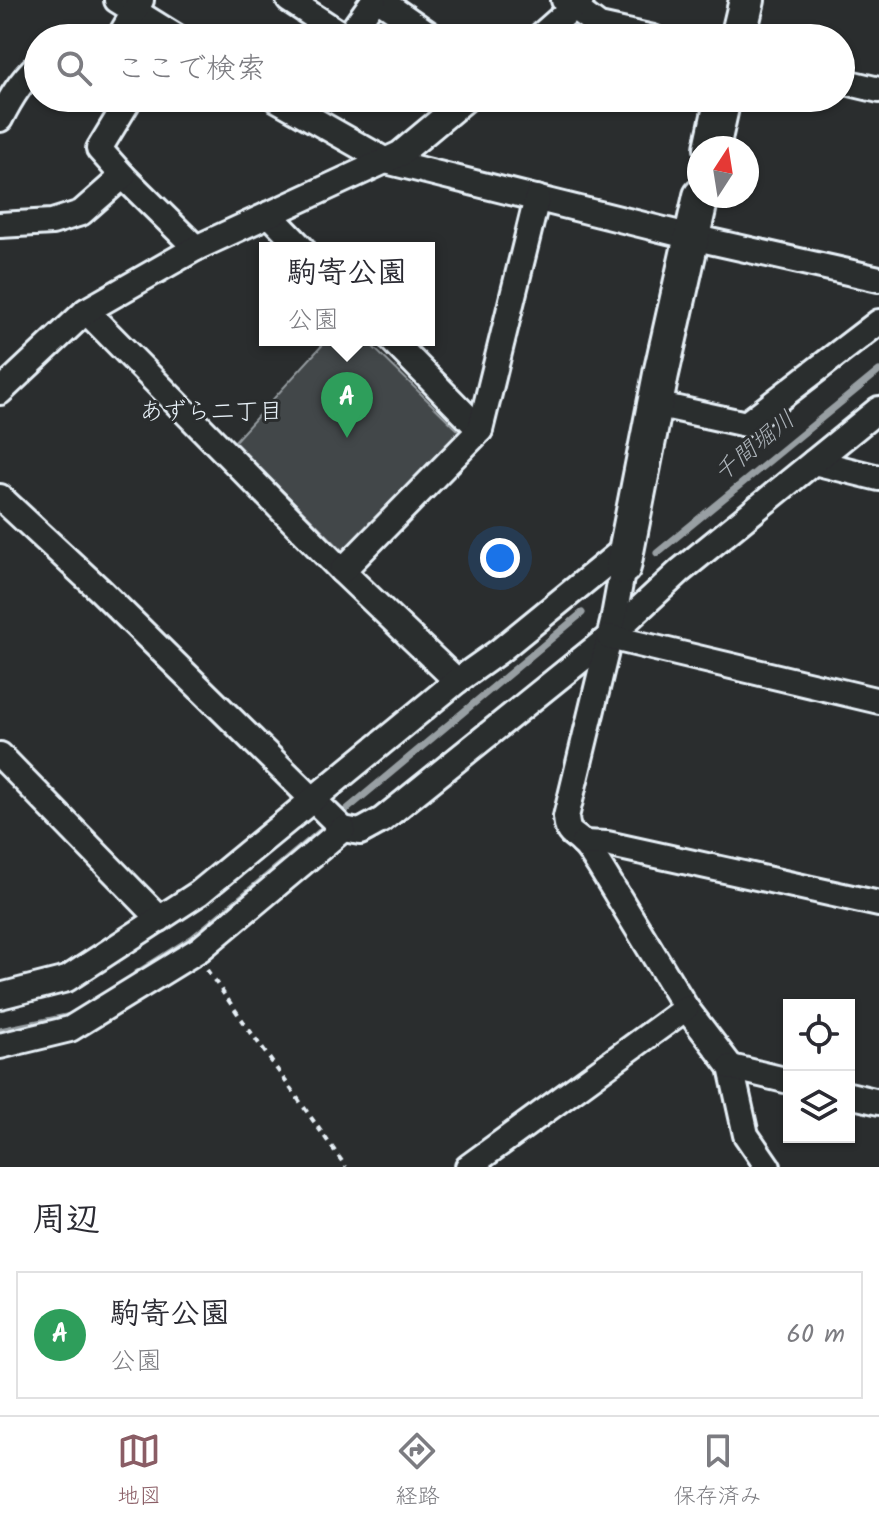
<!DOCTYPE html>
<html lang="ja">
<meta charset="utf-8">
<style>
body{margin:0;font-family:Kalam,"Klee One",sans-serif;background:#f7f7f7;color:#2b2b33}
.controls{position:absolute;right:24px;bottom:24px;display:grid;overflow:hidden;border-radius:0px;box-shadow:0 2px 6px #0004}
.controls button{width:72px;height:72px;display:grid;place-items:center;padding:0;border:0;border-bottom:2px solid #e1e1e2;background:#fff;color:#2b2b33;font:40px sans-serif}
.compass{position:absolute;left:687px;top:136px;width:72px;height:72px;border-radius:50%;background:#fff;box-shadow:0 2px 6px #0004;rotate:12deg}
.you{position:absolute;left:500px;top:558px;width:28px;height:28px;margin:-20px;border:6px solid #fff;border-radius:50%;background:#1a73e8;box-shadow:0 0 0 12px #1a73e833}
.badge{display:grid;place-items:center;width:52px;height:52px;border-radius:50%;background:#8a5d65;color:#fff;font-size:26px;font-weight:700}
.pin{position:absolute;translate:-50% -66px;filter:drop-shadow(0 2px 4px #0008)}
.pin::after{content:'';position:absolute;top:42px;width:28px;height:24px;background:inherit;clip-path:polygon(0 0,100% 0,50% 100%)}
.popup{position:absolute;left:259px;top:242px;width:176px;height:104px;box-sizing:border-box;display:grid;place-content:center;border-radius:0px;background:#fff;filter:drop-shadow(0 2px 6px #0005);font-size:26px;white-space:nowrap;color:#7c7c81}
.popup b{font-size:30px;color:#2b2b33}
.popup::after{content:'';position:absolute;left:50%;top:100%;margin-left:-16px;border:16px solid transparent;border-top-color:#fff}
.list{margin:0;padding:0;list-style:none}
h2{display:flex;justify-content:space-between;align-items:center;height:104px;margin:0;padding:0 32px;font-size:34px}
h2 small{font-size:26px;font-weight:400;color:#7c7c81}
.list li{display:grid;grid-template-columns:52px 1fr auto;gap:24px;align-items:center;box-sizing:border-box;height:128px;margin:0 16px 16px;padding:0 16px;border:2px solid #e1e1e2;border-radius:0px}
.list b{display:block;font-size:30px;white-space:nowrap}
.list p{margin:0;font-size:26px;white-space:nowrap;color:#7c7c81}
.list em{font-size:26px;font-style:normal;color:#7c7c81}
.icon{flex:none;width:44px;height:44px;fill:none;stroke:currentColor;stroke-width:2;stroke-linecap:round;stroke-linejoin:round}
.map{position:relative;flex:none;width:879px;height:1167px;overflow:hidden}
.search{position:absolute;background:#fff;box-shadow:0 2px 6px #0004;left:24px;right:24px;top:24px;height:88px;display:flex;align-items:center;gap:20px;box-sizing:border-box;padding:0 28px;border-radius:44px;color:#7c7c81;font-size:30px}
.sheet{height:248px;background:#fff}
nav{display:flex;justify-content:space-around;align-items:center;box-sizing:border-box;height:112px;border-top:2px solid #e1e1e2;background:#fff;font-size:22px;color:#7c7c81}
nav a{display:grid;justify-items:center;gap:4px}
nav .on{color:#8a5d65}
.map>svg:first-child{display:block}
</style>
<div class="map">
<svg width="879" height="1167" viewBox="0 0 879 1167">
<rect width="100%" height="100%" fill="#2a2d2e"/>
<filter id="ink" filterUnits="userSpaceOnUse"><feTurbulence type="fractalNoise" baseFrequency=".0125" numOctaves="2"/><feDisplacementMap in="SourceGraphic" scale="16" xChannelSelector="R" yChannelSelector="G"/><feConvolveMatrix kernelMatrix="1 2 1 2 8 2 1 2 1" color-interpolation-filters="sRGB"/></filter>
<g filter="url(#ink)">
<polygon fill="#424648" stroke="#959ca0" stroke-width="2" points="327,340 366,340 461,433 347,555 234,442"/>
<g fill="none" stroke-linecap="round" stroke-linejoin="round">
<g stroke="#989fa3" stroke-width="7">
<polyline points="657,553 879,371"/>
<polyline points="136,974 193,938 582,613"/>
<polyline points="0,1031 71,1016 75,1013"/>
</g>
<defs>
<g id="street">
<polyline points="117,0 178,38"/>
<polyline points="289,0 347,38"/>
<polyline points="380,0 435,38"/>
<polyline points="564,0 599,26 653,38"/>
<polyline points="119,38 141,0"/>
<polyline points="347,38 374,0"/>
<polyline points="538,38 581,0"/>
<polyline points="841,81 879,90"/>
<polyline points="275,98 386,161 692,237 879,279"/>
<path d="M0,119c10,-20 21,-39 38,-54"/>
<polyline points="123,176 196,248"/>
<polyline points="269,214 302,248"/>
<polyline points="0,225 52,222 81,213 123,176 99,149 130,98"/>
<polyline points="86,311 342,571 457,681"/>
<polyline points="392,340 480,430"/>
<polyline points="0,392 86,311 196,248 400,154 467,98"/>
<polyline points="655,404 746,424 879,322"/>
<polyline points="814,462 879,478"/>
<polyline points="0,497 100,590 343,829 360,832 382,820 609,637 680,571 879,409"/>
<path d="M623,567l-10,55 -47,195c2,20 5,14 17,26 6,5 11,15 16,22l87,143 45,59 15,68 22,32"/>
<polyline points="342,571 480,430 537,198"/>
<polyline points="609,637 879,701"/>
<polyline points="0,755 160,919"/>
<polyline points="583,843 607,844 879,904"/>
<polyline points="0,996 67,979 199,893 457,681 498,652 628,546"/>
<polyline points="0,1046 70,1029 200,949 343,829"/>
<polyline points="731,1067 789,1081"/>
<polyline points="849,1095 879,1102"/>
<polyline points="468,1167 686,1008"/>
</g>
<g id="secondary">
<polyline points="738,38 747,0"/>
<polyline points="712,148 723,98"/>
<polyline points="623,567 661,374 701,196"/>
</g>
</defs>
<use href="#street" stroke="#e8f1f8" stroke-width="30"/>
<use href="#secondary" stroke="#e8f1f8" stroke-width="40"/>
<polyline stroke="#e8f1f8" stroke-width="4" stroke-dasharray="6 6" stroke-linecap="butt" points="207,970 346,1167"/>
<use href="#street" stroke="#2a2d2e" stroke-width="24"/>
<use href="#secondary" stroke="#2a2d2e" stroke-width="34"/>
</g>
</g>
<g text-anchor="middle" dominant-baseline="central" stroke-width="6" stroke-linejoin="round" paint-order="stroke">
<g font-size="24" fill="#e8f1f8" stroke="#2a2d2e">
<text x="211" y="412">あずら二丁目</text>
</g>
<g font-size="24" font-style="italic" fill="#acb3b9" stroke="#2a2d2e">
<text transform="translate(755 447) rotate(-39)">千間堀川</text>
</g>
</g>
</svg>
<div class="controls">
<button><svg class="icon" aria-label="locate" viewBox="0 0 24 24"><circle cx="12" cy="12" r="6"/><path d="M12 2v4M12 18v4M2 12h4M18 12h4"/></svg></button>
<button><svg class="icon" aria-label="layers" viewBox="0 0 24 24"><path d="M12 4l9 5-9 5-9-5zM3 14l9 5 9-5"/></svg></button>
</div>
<svg class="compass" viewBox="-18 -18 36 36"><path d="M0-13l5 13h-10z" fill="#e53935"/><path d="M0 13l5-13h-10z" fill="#7c7c81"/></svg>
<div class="you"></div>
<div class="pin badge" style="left:347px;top:438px;background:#2e9e5b">A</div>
<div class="popup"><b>駒寄公園</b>公園</div>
<div class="search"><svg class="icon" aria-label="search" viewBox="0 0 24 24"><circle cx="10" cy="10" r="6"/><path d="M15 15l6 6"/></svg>ここで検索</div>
</div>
<section class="sheet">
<h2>周辺<small></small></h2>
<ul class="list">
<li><span class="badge" style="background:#2e9e5b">A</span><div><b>駒寄公園</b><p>公園</p></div><em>60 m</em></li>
</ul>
</section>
<nav>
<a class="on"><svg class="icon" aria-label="map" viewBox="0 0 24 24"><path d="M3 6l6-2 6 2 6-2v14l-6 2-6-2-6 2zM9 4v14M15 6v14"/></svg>地図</a>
<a><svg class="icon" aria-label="directions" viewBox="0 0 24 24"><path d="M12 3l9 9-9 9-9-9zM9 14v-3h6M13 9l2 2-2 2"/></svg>経路</a>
<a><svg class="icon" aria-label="saved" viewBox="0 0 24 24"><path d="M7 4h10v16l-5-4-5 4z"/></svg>保存済み</a>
</nav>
